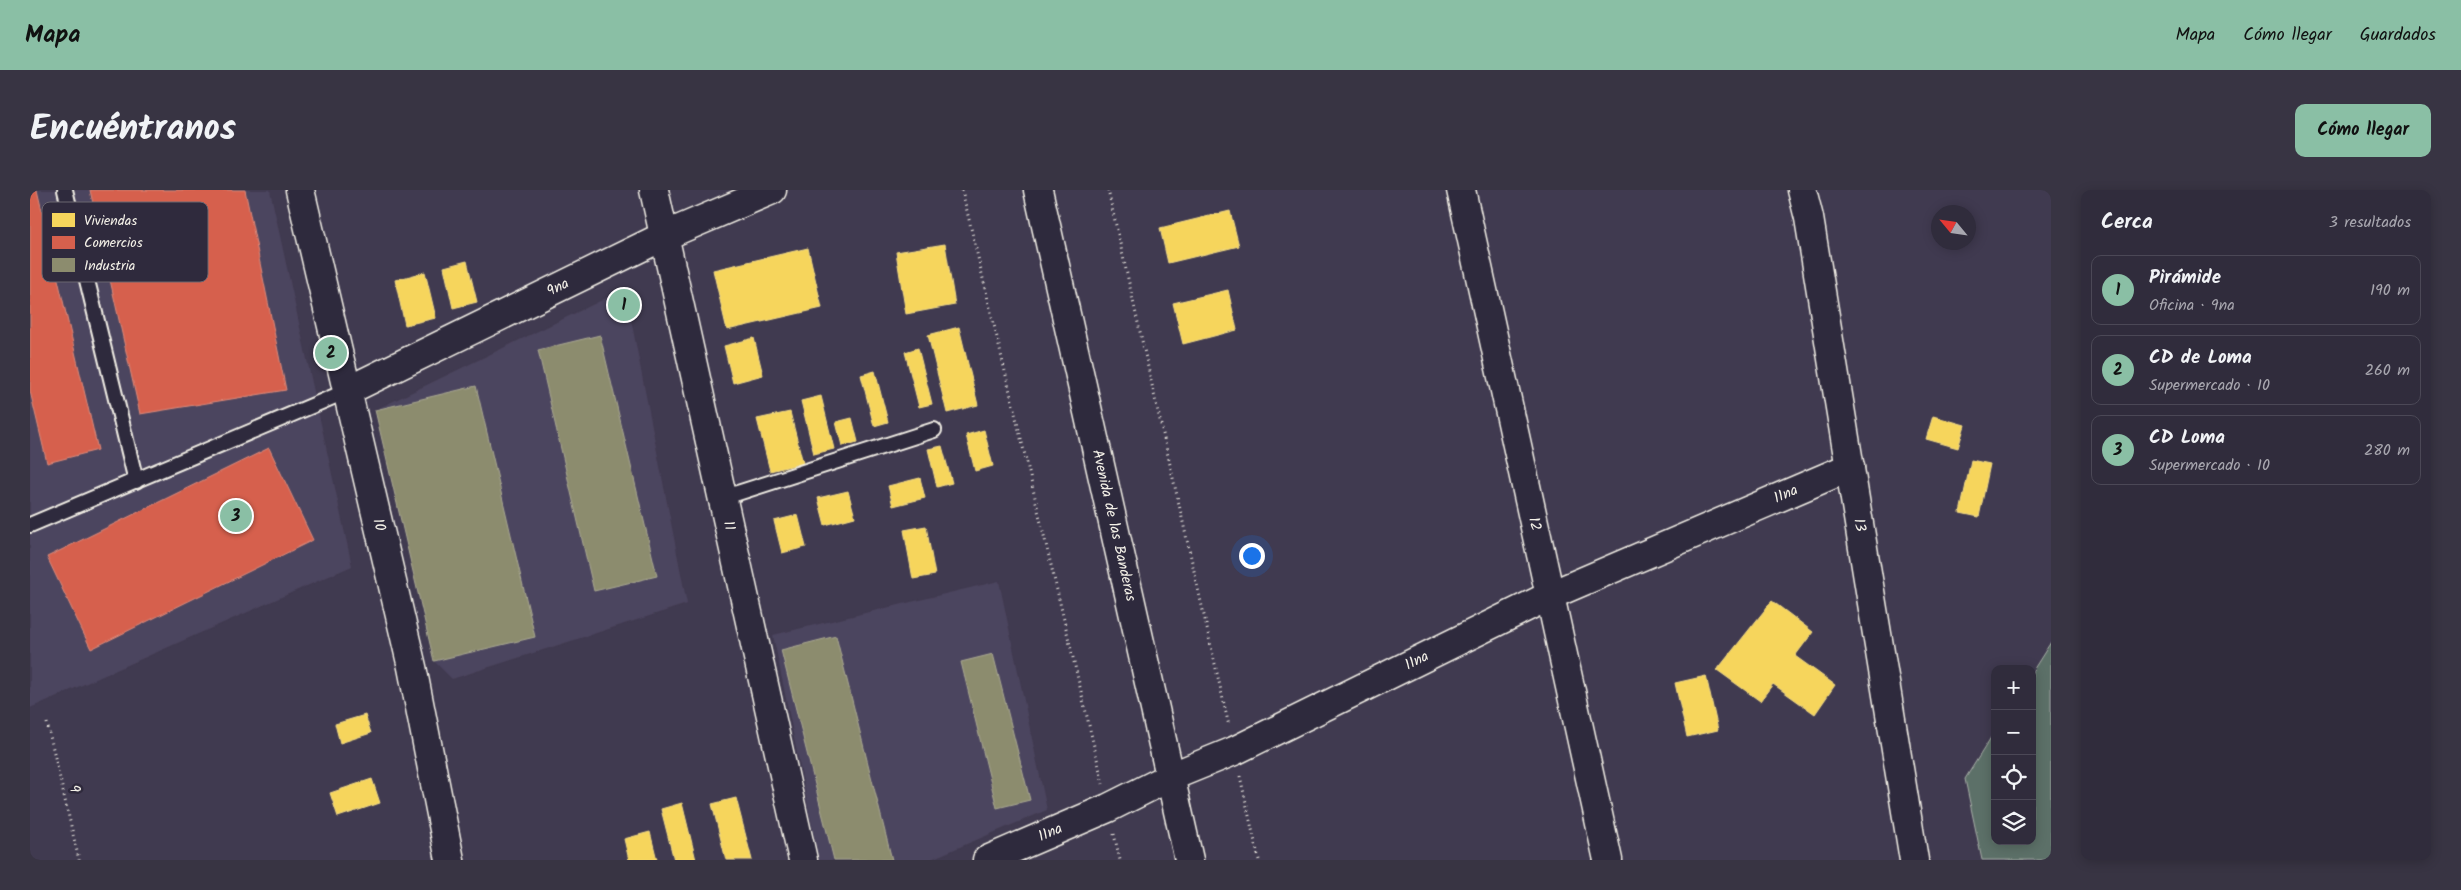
<!DOCTYPE html>
<html lang="es">
<meta charset="utf-8">
<style>
body{margin:0;font-family:Kalam,sans-serif;background:#383443;color:#f1f3f6}
.controls{position:absolute;right:15px;bottom:15px;display:grid;overflow:hidden;border-radius:10px;box-shadow:0 2px 12px #0003}
.controls button{width:45px;height:45px;display:grid;place-items:center;padding:0;border:0;border-bottom:1px solid #4b4856;background:#302c3c;color:#f1f3f6;font:25px sans-serif}
.compass{position:absolute;left:1901px;top:15px;width:45px;height:45px;border-radius:50%;background:#302c3c;box-shadow:0 2px 12px #0003;rotate:299deg}
.you{position:absolute;left:1221px;top:365px;width:18px;height:18px;margin:-12px;border:4px solid #fff;border-radius:50%;background:#1a73e8;box-shadow:0 0 0 8px #1a73e833}
.badge{display:grid;place-items:center;width:32px;height:32px;border-radius:50%;background:#8abfa5;color:#111;font-size:16px;font-weight:700}
.pin{position:absolute;translate:-50% -50%;border:2px solid #fff;box-shadow:0 1px 5px #0006}
.list{margin:0;padding:0;list-style:none}
h2{display:flex;justify-content:space-between;align-items:center;height:65px;margin:0;padding:0 20px;font-size:21px}
h2 small{font-size:16px;font-weight:400;color:#a8a7af}
.list li{display:grid;grid-template-columns:32px 1fr auto;gap:15px;align-items:center;box-sizing:border-box;height:70px;margin:0 10px 10px;padding:0 10px;border:1px solid #4b4856;border-radius:10px}
.list b{display:block;font-size:19px;white-space:nowrap}
.list p{margin:0;font-size:16px;white-space:nowrap;color:#a8a7af}
.list em{font-size:16px;font-style:normal;color:#a8a7af}
.icon{flex:none;width:28px;height:28px;fill:none;stroke:currentColor;stroke-width:2;stroke-linecap:round;stroke-linejoin:round}
.map{position:relative;flex:none;width:2021px;height:670px;overflow:hidden;border-radius:10px}
header{display:flex;align-items:center;gap:30px;box-sizing:border-box;height:70px;padding:0 25px;background:#8abfa5;color:#111}
header strong{font-size:24px}
nav{display:flex;gap:28px;margin-inline-start:auto;font-size:18px}
.intro{display:flex;align-items:center;justify-content:space-between;box-sizing:border-box;height:120px;padding:0 30px}
h1{margin:0;font-size:35px}
.button{padding:12px 22px;border-radius:10px;background:#8abfa5;color:#111;font-size:18px;font-weight:700}
main{display:flex;gap:30px;padding:0 30px}
aside{flex:1;background:#302c3c;border-radius:10px;box-shadow:0 2px 12px #0003}
.map>svg:first-child{display:block}
</style>
<header>
<strong>Mapa</strong>
<nav><a>Mapa</a><a>Cómo llegar</a><a>Guardados</a></nav>
</header>
<div class="intro"><h1>Encuéntranos</h1><a class="button">Cómo llegar</a></div>
<main>
<div class="map">
<svg width="2021" height="670" viewBox="0 0 2021 670">
<rect width="100%" height="100%" fill="#403a50"/>
<filter id="ink" filterUnits="userSpaceOnUse"><feTurbulence type="fractalNoise" baseFrequency=".02" numOctaves="2"/><feDisplacementMap in="SourceGraphic" scale="10" xChannelSelector="R" yChannelSelector="G"/><feConvolveMatrix kernelMatrix="1 2 1 2 8 2 1 2 1" color-interpolation-filters="sRGB"/></filter>
<g filter="url(#ink)">
<g fill="#4c455e">
<polygon points="0,0 240,0 322,376 0,518"/>
<polygon points="595,99 657,414 422,489 404,471 345,220"/>
<polygon points="969,391 1017,620 899,670 789,670 743,445"/>
</g>
<polygon fill="#5c6f67" stroke="#a8b0a8" points="2021,452 2021,670 1952,670 1935,589 1965,541 1965,651 2002,651 2002,482"/>
<g fill="#f6d55c" stroke="#f5dd86">
<polygon points="1200,21 1209,56 1138,73 1130,38"/>
<polygon points="915,54 925,115 876,124 866,62"/>
<polygon points="778,58 792,118 697,140 683,80"/>
<polygon points="437,71 447,112 423,118 414,77"/>
<polygon points="395,82 406,128 375,135 365,90"/>
<polygon points="1198,100 1207,140 1153,154 1143,113"/>
<polygon points="929,137 948,215 917,223 898,145"/>
<polygon points="724,148 733,185 703,193 694,156"/>
<polygon points="888,158 902,214 889,217 875,162"/>
<polygon points="845,181 858,232 844,236 831,185"/>
<polygon points="791,206 804,259 784,264 771,211"/>
<polygon points="760,222 773,273 740,281 727,229"/>
<polygon points="1903,226 1935,235 1928,258 1896,249"/>
<polygon points="822,228 828,252 812,256 806,232"/>
<polygon points="954,240 963,276 945,281 936,245"/>
<polygon points="912,256 922,293 907,297 898,259"/>
<polygon points="1941,270 1960,274 1949,327 1930,323"/>
<polygon points="890,288 895,308 863,316 858,296"/>
<polygon points="818,301 825,327 795,335 788,308"/>
<polygon points="768,325 776,357 752,363 744,331"/>
<polygon points="896,336 905,385 883,389 874,340"/>
<polygon points="1742,411 1783,442 1765,466 1805,495 1785,524 1743,494 1730,511 1687,480"/>
<polygon points="1676,486 1688,540 1657,547 1645,493"/>
<polygon points="335,525 341,543 310,553 305,534"/>
<polygon points="342,589 350,613 308,627 300,603"/>
<polygon points="706,608 722,670 696,670 682,614"/>
<polygon points="652,613 666,670 644,670 631,619"/>
<polygon points="620,642 627,670 599,670 594,649"/>
</g>
<g fill="#d6604d" stroke="#df8c7c">
<polygon points="0,0 7,0 68,260 17,273 0,201"/>
<polygon points="60,0 215,0 256,200 110,224"/>
<polygon points="239,258 283,350 61,459 17,367"/>
</g>
<g fill="#8c8c6e" stroke="#abaa93">
<polygon points="570,145 627,386 564,401 508,160"/>
<polygon points="446,196 505,447 404,471 345,220"/>
<polygon points="806,446 862,670 804,670 751,460"/>
<polygon points="963,464 1000,610 967,618 931,472"/>
</g>
<g fill="none" stroke-linecap="round" stroke-linejoin="round">
<defs>
<g id="lane">
<polyline points="35,0 106,291"/>
<polyline points="692,308 904,240"/>
<polyline points="0,335 317,201"/>
</g>
<g id="street">
<path id="s1" d="M270,0l112,477 38,193"/>
<path id="s2" d="M624,0l149,670"/>
<path id="s3" d="M1431,0l147,670"/>
<path id="s4" d="M1772,0l7,28 105,642"/>
<path id="s5" d="M317,201l317,-155 108,-46"/>
<path id="s6" d="M957,670l121,-52 62,-31 64,-26 317,-156 299,-128"/>
</g>
<g id="secondary">
<path id="s7" d="M1008,0l151,670"/>
</g>
</defs>
<use href="#lane" stroke="#f4f1e8" stroke-width="18"/>
<use href="#street" stroke="#f4f1e8" stroke-width="31"/>
<use href="#secondary" stroke="#f4f1e8" stroke-width="31"/>
<g stroke="#f4f1e8" stroke-width="3" stroke-dasharray="1 4" stroke-linecap="butt">
<polyline points="932,0 1073,594"/>
<polyline points="1078,0 1199,536"/>
<polyline points="17,533 49,670"/>
<polyline points="1210,586 1229,670"/>
<polyline points="1084,644 1090,670"/>
</g>
<use href="#lane" stroke="#2f2a3d" stroke-width="14"/>
<use href="#street" stroke="#2f2a3d" stroke-width="28"/>
<use href="#secondary" stroke="#2f2a3d" stroke-width="28"/>
</g>
</g>
<g text-anchor="middle" dominant-baseline="central" stroke-width="5" stroke-linejoin="round" paint-order="stroke">
<g font-size="15" fill="#f4f1e8" stroke="#2f2a3d">
<text stroke="none"><textPath href="#s5" startOffset="235">9na</textPath></text>
<text stroke="none"><textPath href="#s6" startOffset="879">11na</textPath></text>
<text stroke="none"><textPath href="#s1" startOffset="344">10</textPath></text>
<text stroke="none"><textPath href="#s2" startOffset="344">11</textPath></text>
<text stroke="none"><textPath href="#s7" startOffset="344">Avenida de las Banderas</textPath></text>
<text stroke="none"><textPath href="#s3" startOffset="342">12</textPath></text>
<text stroke="none"><textPath href="#s4" startOffset="340">13</textPath></text>
<text stroke="none"><textPath href="#s6" startOffset="474">11na</textPath></text>
<text transform="translate(44 599) rotate(77)">9</text>
<text stroke="none"><textPath href="#s6" startOffset="69">11na</textPath></text>
</g>
</g>
<rect x="12" y="12" width="166" height="80" rx="8" fill="#2f2a3d" stroke="#6a6670" stroke-width="1"/>
<rect x="22" y="23" width="23" height="14" fill="#f6d55c"/>
<rect x="22" y="46" width="23" height="13" fill="#d6604d"/>
<rect x="22" y="68" width="23" height="14" fill="#8c8c6e"/>
<g font-size="14" fill="#f4f1e8">
<text x="54" y="35">Viviendas</text>
<text x="54" y="57">Comercios</text>
<text x="54" y="80">Industria</text>
</g>
</svg>
<div class="controls">
<button>+</button>
<button>−</button>
<button><svg class="icon" aria-label="locate" viewBox="0 0 24 24"><circle cx="12" cy="12" r="6"/><path d="M12 2v4M12 18v4M2 12h4M18 12h4"/></svg></button>
<button><svg class="icon" aria-label="layers" viewBox="0 0 24 24"><path d="M12 4l9 5-9 5-9-5zM3 14l9 5 9-5"/></svg></button>
</div>
<svg class="compass" viewBox="-18 -18 36 36"><path d="M0-13l5 13h-10z" fill="#e53935"/><path d="M0 13l5-13h-10z" fill="#a8a7af"/></svg>
<div class="you"></div>
<div class="pin badge" style="left:594px;top:115px">1</div>
<div class="pin badge" style="left:301px;top:163px">2</div>
<div class="pin badge" style="left:206px;top:326px">3</div>
</div>
<aside>
<h2>Cerca<small>3 resultados</small></h2>
<ul class="list">
<li><span class="badge">1</span><div><b>Pirámide</b><p>Oficina · 9na</p></div><em>190 m</em></li>
<li><span class="badge">2</span><div><b>CD de Loma</b><p>Supermercado · 10</p></div><em>260 m</em></li>
<li><span class="badge">3</span><div><b>CD Loma</b><p>Supermercado · 10</p></div><em>280 m</em></li>
</ul>
</aside>
</main>
